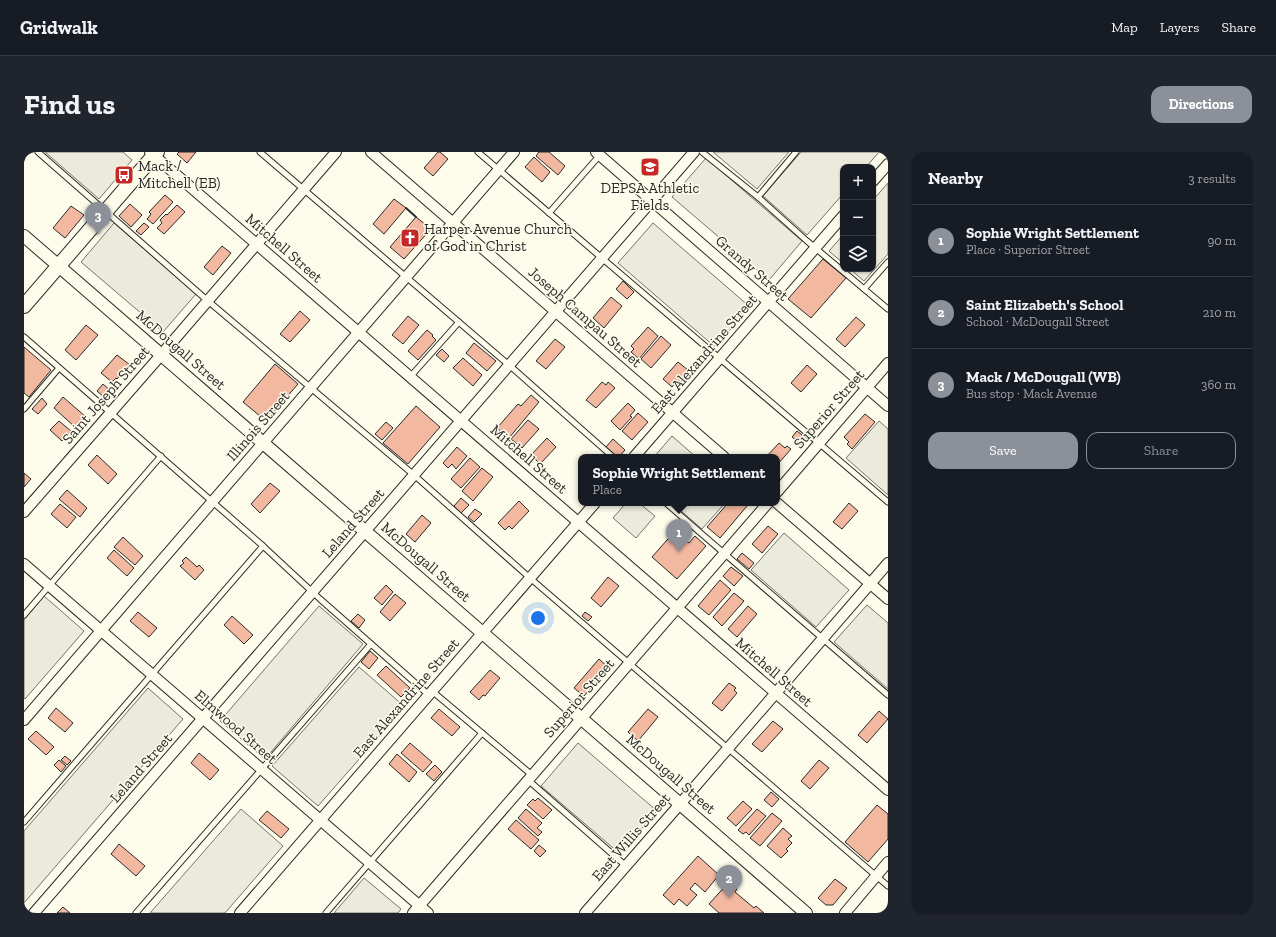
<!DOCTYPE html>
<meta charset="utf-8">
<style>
body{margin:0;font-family:"Zilla Slab",serif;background:#20242c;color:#f1f3f6}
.controls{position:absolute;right:12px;top:12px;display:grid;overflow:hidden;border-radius:8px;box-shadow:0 1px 3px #0004}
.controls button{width:36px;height:36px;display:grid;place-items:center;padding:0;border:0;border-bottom:1px solid #363941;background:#171b24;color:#f1f3f6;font:20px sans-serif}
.you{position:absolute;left:514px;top:466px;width:14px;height:14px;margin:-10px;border:3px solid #fff;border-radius:50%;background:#1a73e8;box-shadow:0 0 0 6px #1a73e833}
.badge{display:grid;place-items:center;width:26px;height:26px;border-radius:50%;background:#8c9099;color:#fff;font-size:13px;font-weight:700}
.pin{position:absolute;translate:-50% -33px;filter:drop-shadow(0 1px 2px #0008)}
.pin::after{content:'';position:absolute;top:21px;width:14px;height:12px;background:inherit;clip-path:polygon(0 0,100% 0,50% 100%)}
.popup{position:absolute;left:554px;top:302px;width:202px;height:52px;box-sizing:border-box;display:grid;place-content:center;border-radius:8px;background:#171b24;filter:drop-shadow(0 1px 3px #0005);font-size:13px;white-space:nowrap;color:#9ea1a6}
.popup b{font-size:15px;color:#f1f3f6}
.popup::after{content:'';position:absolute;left:50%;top:100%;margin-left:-8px;border:8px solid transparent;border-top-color:#171b24}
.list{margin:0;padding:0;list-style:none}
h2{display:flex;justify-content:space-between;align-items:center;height:52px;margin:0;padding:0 16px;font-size:17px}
h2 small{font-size:13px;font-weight:400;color:#9ea1a6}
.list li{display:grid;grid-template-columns:26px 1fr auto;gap:12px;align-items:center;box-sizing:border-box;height:72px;padding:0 16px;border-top:1px solid #363941}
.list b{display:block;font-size:15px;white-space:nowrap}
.list p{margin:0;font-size:13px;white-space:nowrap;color:#9ea1a6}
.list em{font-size:13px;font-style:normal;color:#9ea1a6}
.actions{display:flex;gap:8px;padding:12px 16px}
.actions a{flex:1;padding:9px 0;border:1px solid #8c9099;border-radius:12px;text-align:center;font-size:14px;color:#8c9099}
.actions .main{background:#8c9099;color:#fff}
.icon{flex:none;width:22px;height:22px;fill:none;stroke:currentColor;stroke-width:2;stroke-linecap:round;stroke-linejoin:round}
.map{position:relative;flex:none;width:864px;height:761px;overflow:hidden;border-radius:12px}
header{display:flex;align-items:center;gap:24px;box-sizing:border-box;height:56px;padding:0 20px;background:#171b24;border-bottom:1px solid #363941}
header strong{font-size:19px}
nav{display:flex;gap:22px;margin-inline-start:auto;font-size:14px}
.intro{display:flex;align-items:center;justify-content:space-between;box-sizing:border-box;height:96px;padding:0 24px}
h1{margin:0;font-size:28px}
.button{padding:10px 18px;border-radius:12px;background:#8c9099;color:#fff;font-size:14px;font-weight:700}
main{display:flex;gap:24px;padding:0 24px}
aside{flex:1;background:#171b24;border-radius:12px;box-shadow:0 1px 3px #0004}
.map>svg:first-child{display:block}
</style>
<header>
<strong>Gridwalk</strong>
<nav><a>Map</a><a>Layers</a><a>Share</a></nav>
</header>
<div class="intro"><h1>Find us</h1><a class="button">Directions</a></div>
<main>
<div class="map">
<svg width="864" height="761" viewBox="0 0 864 761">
<rect width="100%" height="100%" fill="#fdfbea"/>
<g fill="#ecebdb" stroke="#74746e">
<polygon points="21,0 99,0 108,8 75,47"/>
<polygon points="689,0 765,0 733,37"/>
<polygon points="777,0 855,0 842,15 819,15 819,42 783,83 739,44"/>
<polygon points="682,6 778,89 745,128 648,45"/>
<polygon points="864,31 864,102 840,129 826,117 849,117 849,48"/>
<polygon points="90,71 172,142 139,180 57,110"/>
<polygon points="629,71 726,155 691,195 594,111"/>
<polygon points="819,83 819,111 805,99"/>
<polygon points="855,269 864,277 864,343 822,306"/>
<polygon points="648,284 672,305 630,305"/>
<polygon points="602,351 615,351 631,364 612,386 589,366"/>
<polygon points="648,351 701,351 678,377"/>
<polygon points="760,381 825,438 792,475 727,418"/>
<polygon points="20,444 60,479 1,547 0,546 0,468"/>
<polygon points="843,453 864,471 864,537 810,490"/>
<polygon points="295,454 339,492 241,607 196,569"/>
<polygon points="335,515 381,555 294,654 248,614"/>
<polygon points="124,536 159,567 0,751 0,679"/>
<polygon points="554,591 633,659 596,702 517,634"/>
<polygon points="217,657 259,694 201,761 126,761"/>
<polygon points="340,726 377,757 374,761 310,761"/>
</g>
<g fill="#f2b8a0" stroke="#2b2b2b">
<polygon points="155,0 172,0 163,11 153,2"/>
<polygon points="414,0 416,0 424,7 409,24 400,16"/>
<polygon points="515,0 525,0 541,14 534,23 512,4"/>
<polygon points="510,5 526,20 518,30 501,15"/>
<polygon points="141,43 149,50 129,72 123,67 127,62 125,60"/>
<polygon points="370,47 382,56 360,82 349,72"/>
<polygon points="106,52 118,63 107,75 95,64"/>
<polygon points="153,53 161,60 140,82 133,76 138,71 136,68 142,62 143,63"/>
<polygon points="47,54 60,63 41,86 29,76"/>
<polygon points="392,65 407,77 380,107 366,95"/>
<polygon points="120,71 125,75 117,83 112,79"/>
<polygon points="198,94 207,101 189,123 180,115"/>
<polygon points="799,107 822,126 787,166 764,147"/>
<polygon points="599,129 610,140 603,147 592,137"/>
<polygon points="587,145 598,154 580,176 569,166"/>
<polygon points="276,159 286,168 266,190 256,182"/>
<polygon points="384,164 395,173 379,192 368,183"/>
<polygon points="832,165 841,173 821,195 812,187"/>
<polygon points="62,173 74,183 52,208 41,198"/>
<polygon points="624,175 634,184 615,207 607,200 610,197 607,194"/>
<polygon points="403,178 409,183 408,184 412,188 394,208 384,199"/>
<polygon points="637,184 647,193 627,216 617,207"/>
<polygon points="531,187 541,195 522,217 512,209"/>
<polygon points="450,191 472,209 463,219 442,201"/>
<polygon points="0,195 27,218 5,245 0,241"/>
<polygon points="418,197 425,204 420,210 412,203"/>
<polygon points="93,203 106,213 93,227 92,226 88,230 77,221"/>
<polygon points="439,206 458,223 449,234 429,216"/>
<polygon points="654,210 664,218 659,224 661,225 655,232 652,230 648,235 639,227"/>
<polygon points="251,212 274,232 242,269 219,250"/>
<polygon points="783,213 793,222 777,240 767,231"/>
<polygon points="578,230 582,233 584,230 591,236 572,256 562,248"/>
<polygon points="79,232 88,240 82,247 73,239"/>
<polygon points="507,243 515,250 485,286 473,276 494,252 497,254"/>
<polygon points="39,245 62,265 52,276 30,256"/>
<polygon points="18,246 23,252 14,262 8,257"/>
<polygon points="604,251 611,258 606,264 608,265 596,278 587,269"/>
<polygon points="392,254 416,275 384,312 359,291"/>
<polygon points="614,261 624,270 608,288 598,279"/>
<polygon points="841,262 851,270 828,297 823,292 825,290 820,285"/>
<polygon points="504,268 515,277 498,296 487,287"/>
<polygon points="35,269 47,279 38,289 26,278"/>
<polygon points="362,270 369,276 358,288 351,282"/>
<polygon points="773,279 783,287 778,293 768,285"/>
<polygon points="523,286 532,295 516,312 507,303"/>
<polygon points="589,287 601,298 595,305 593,305 582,295"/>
<polygon points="755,291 761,296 763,294 767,297 753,313 753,305 742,305"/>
<polygon points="433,295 443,304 432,317 428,312 424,316 419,311"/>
<polygon points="73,303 93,322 84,332 64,313"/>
<polygon points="446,306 456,315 437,336 427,327"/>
<polygon points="458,316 469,325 449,349 438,339"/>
<polygon points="0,321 7,327 0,335"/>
<polygon points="246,331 256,339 236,361 227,352"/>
<polygon points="43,338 63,356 56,365 35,347"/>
<polygon points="437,346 445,353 437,361 430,354"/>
<polygon points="495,349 505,359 488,377 485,374 481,378 474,371"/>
<polygon points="704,351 719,351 723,354 696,386 683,375"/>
<polygon points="825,351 834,359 818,377 809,370"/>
<polygon points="36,352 52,365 43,376 27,362"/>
<polygon points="451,357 458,362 450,370 444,365"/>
<polygon points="398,363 407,371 391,390 382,382"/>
<polygon points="744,374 754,382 738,401 728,392"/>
<polygon points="651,379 665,391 671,384 682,394 653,427 628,405"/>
<polygon points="99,385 119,404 111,413 90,395"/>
<polygon points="90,398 110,416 103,424 83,406"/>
<polygon points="718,401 730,411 725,417 713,407"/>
<polygon points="162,405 173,415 175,413 180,418 171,428 156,414 160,411 158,409"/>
<polygon points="707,415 719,424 710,434 699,424"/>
<polygon points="584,425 595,434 577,455 567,446"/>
<polygon points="696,428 707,438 685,463 674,454"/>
<polygon points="362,433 369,440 358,453 350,446"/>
<polygon points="710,441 720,449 698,474 689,465"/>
<polygon points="371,442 382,451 366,469 356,460"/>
<polygon points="724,454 733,462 713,485 704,477"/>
<polygon points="114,460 133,476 125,485 106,469"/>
<polygon points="561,460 568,465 564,469 558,464"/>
<polygon points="334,462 341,468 335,476 327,469"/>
<polygon points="208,464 229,483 220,492 200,473"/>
<polygon points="346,499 354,506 345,517 337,510"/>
<polygon points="575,507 585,516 560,544 550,536"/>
<polygon points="362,514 386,536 377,545 353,523"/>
<polygon points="466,518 476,526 461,544 459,543 455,548 446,540"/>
<polygon points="705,531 712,536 710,538 713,541 698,559 688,551"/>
<polygon points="32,556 49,571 41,580 24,566"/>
<polygon points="415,557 436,575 428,584 407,566"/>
<polygon points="624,557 634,565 614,589 604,580"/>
<polygon points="855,559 864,567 843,591 834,583"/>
<polygon points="749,569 759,577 738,600 728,592"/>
<polygon points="12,579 30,595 22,603 4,587"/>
<polygon points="386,591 408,610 399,620 377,601"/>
<polygon points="175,601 195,618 186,628 167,611"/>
<polygon points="373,602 393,620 385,630 365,612"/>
<polygon points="41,604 47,609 43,613 37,608"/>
<polygon points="35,608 42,614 37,620 30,613"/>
<polygon points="795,608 805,616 786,637 777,629"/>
<polygon points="411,613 418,620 410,629 402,622"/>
<polygon points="747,640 755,647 748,655 740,648"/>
<polygon points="514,646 528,658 519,667 503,653 509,647 511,649"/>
<polygon points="719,649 728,657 712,674 703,666"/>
<polygon points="853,653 864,662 864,687 844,710 821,690"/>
<polygon points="502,657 518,671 513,676 518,680 514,684 494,666"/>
<polygon points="733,657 742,664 725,683 722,680 719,682 714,678"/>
<polygon points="243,659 265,677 257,686 235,668"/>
<polygon points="748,661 758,669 736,694 726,686"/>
<polygon points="492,668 515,688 507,697 484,677"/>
<polygon points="759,676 768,684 764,687 768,691 762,697 764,699 757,706 743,694"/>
<polygon points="95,692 121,714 112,724 87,702"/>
<polygon points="515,693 522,699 516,705 510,699"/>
<polygon points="674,704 695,723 681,740 671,731 666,737 673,743 663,754 655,747 650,753 639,743"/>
<polygon points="811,727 823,736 809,753 802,753 794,746"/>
<polygon points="705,730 713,737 711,740 730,756 732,754 740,761 695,761 685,752"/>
<polygon points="39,755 46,761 33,761"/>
</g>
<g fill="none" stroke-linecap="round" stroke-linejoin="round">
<defs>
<g id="service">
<polyline points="14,0 184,149 390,323 506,426 864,734"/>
<polyline points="236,0 485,213 589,305"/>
<polyline points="454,0 586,113 864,350"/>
<polyline points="678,0 734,45 783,89 864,157"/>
<polyline points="734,45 772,0"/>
<polyline points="525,61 576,3"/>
<polyline points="840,137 864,110"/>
<polyline points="0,185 239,394 296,447 405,543"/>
<polyline points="386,225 435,170"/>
<polyline points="0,257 35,216"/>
<polyline points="642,351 864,543"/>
<polyline points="0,463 137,304"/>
<polyline points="408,539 508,623"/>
<polyline points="504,628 602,714"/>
<polyline points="0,670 239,394"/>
<polyline points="112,761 347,492"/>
<polyline points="302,761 458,581"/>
</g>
<g id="minor">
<polyline points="126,0 864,638"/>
<polyline points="347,0 700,305"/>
<polyline points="572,0 864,254"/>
<polyline points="849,29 864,12"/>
<polyline points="610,305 819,64"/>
<polyline points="753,340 864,211"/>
<polyline points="753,351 864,447"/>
<polyline points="0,360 137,203 312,0"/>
<polyline points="0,412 404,761"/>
<polyline points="0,568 490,0"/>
<polyline points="10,761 670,0"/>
<polyline points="216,761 571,351"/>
<polyline points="389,761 744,351"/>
<polyline points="561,761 656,652 864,411"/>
<polyline points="821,761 864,710"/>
</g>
<polyline id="tertiary" points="0,84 782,761"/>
<polyline id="secondary" points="0,154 133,0"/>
</defs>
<use href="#service" stroke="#2b2b2b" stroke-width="7"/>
<use href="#minor" stroke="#2b2b2b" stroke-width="12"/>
<use href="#tertiary" stroke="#2b2b2b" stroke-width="14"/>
<use href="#secondary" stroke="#2b2b2b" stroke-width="16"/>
<use href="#service" stroke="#fdfbea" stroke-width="5"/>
<use href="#minor" stroke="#fdfbea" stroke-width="10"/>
<use href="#tertiary" stroke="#fdfbea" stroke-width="12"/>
<use href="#secondary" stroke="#fdfbea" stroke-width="14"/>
<polyline stroke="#2b2b2b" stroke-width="2" points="382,56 392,65"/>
</g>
<defs>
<symbol id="school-square" viewBox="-11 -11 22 22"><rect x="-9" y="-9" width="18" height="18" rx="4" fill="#c62828" stroke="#fdfbea"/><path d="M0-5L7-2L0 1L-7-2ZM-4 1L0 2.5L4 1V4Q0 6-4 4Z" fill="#fff"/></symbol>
<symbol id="bus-square" viewBox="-11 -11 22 22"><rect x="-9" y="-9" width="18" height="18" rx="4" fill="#c62828" stroke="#fdfbea"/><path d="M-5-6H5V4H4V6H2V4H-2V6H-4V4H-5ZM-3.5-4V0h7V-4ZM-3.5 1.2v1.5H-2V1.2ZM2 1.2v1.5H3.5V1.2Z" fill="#fff"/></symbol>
<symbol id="church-square" viewBox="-11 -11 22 22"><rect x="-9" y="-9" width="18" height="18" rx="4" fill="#c62828" stroke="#fdfbea"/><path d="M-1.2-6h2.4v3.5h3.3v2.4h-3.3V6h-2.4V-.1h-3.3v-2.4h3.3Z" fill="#fff"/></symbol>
</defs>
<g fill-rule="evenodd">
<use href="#school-square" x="615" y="4" width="22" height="22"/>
<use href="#bus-square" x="89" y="12" width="22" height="22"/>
<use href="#church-square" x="375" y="75" width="22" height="22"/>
</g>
<g text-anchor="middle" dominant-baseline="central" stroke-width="3" stroke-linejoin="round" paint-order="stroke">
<g font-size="15" fill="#2b2b2b" stroke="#fdfbea" text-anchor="start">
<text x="114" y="14">Mack /<tspan x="114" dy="17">Mitchell (EB)</tspan></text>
<text x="626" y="36" text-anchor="middle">DEPSA Athletic<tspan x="626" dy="17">Fields</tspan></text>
<text x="400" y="77">Harper Avenue Church<tspan x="400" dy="17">of God in Christ</tspan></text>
</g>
<g font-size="15" fill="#2b2b2b" stroke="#fdfbea">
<text transform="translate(260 96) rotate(41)">Mitchell Street</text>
<text transform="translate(728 116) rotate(41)">Grandy Street</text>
<text transform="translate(561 165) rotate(41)">Joseph Campau Street</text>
<text transform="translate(157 198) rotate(41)">McDougall Street</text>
<text transform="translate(680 202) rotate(-49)">East Alexandrine Street</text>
<text transform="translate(82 243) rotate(-49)">Saint Joseph Street</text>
<text transform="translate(805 257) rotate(-49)">Superior Street</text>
<text transform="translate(234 274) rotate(-49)">Illinois Street</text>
<text transform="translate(505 307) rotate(41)">Mitchell Street</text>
<text transform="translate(329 371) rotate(-49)">Leland Street</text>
<text transform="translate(402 410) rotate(41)">McDougall Street</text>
<text transform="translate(750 520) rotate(41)">Mitchell Street</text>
<text transform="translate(382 546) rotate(-49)">East Alexandrine Street</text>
<text transform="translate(555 546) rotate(-49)">Superior Street</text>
<text transform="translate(212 575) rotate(41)">Elmwood Street</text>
<text transform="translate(117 616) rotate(-49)">Leland Street</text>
<text transform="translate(647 622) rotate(41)">McDougall Street</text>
<text transform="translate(607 685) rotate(-49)">East Willis Street</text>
</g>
</g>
</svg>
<div class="controls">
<button>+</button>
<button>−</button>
<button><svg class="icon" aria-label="layers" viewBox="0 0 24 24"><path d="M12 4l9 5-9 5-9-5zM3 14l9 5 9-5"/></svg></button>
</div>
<div class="you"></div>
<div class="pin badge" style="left:655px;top:400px">1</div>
<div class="popup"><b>Sophie Wright Settlement</b>Place</div>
<div class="pin badge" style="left:705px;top:746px">2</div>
<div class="pin badge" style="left:74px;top:83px">3</div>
</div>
<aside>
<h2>Nearby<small>3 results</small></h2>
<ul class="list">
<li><span class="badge">1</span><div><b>Sophie Wright Settlement</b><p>Place · Superior Street</p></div><em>90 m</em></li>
<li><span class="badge">2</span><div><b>Saint Elizabeth's School</b><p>School · McDougall Street</p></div><em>210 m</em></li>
<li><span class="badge">3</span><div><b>Mack / McDougall (WB)</b><p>Bus stop · Mack Avenue</p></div><em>360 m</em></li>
</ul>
<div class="actions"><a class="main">Save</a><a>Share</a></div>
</aside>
</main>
